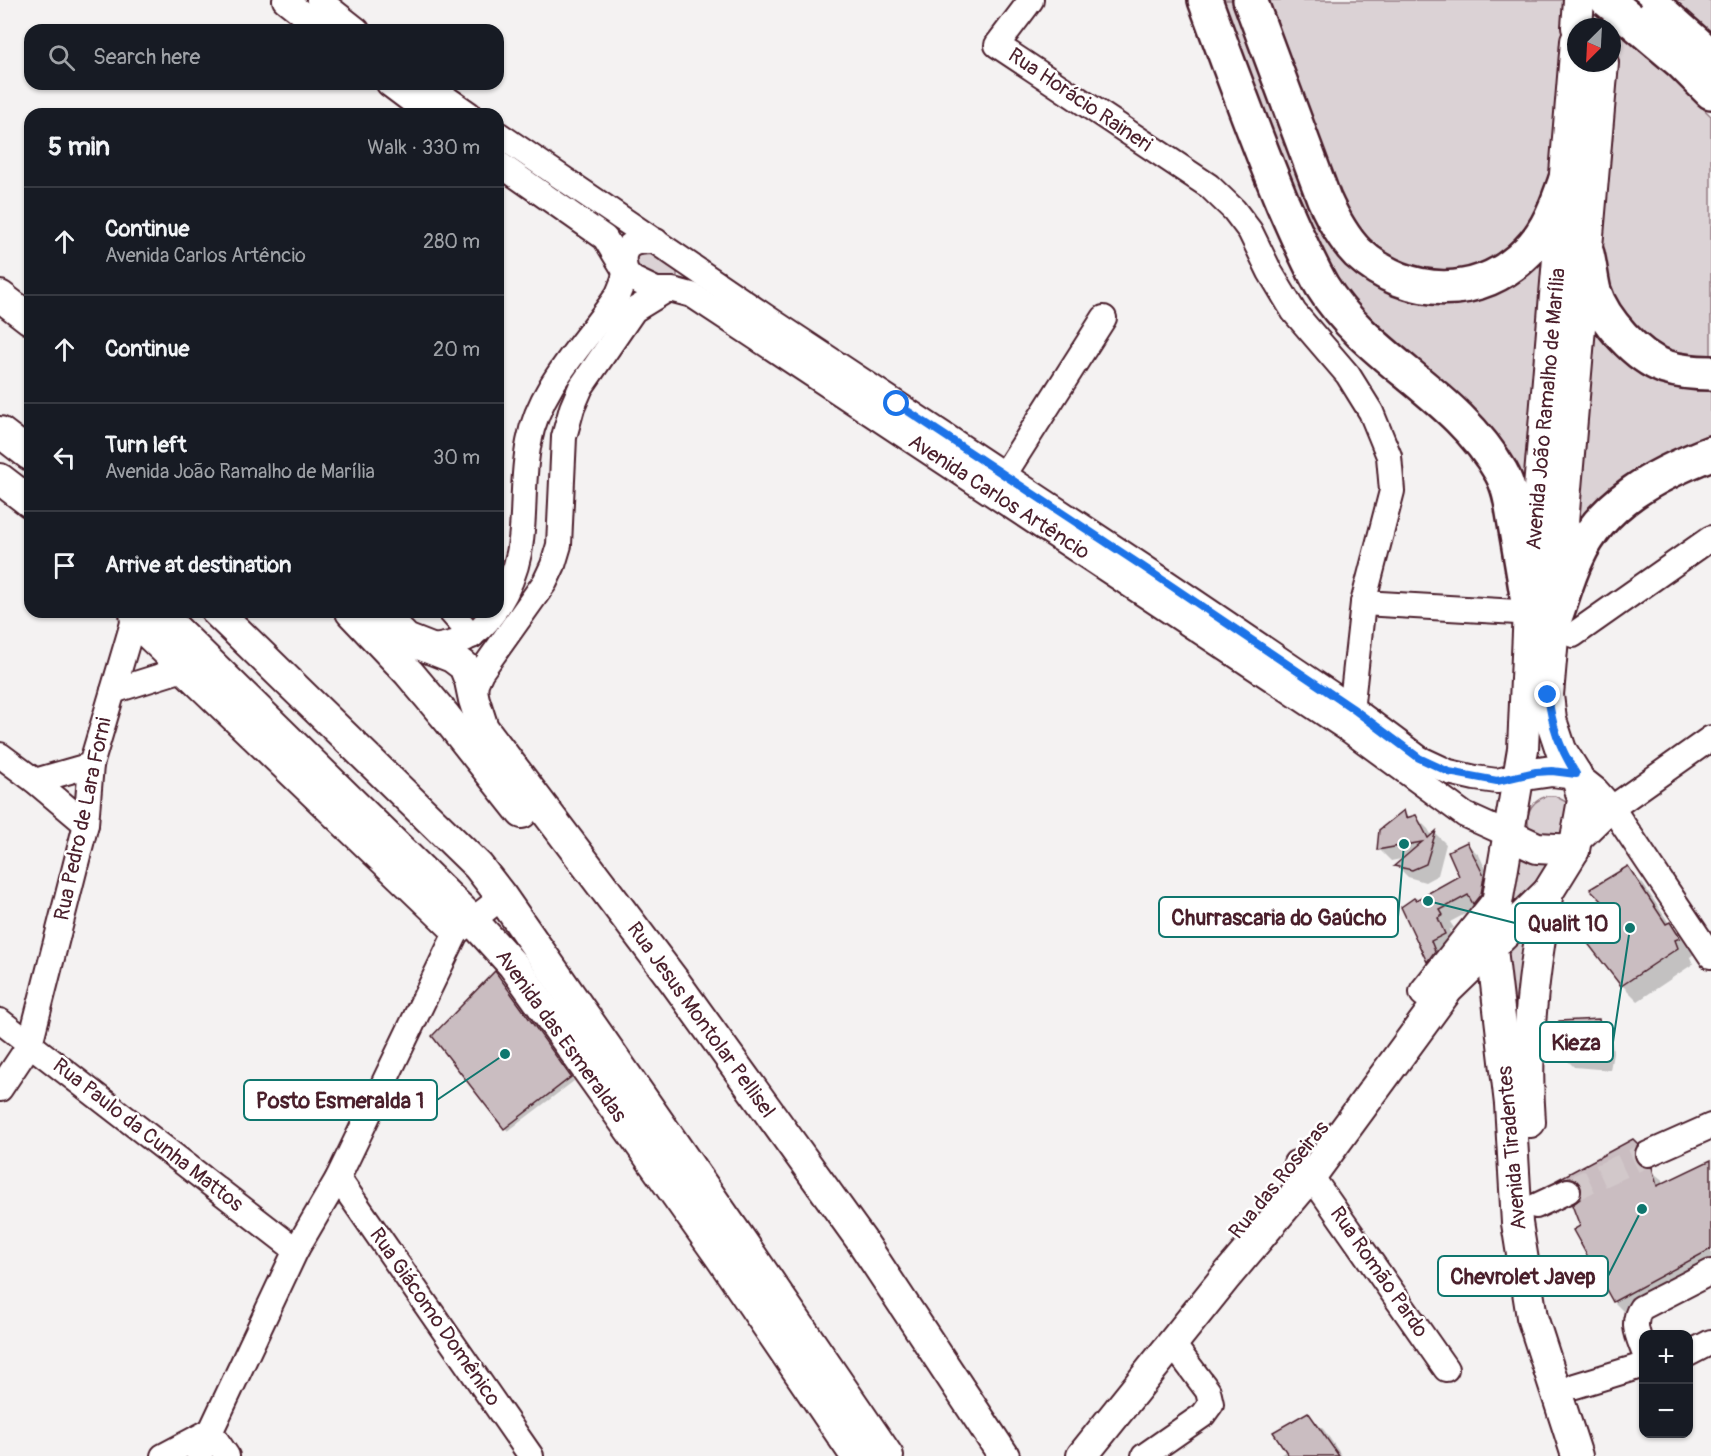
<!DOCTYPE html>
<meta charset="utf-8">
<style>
body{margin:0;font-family:Pangolin,sans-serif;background:#242831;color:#f1f3f6}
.controls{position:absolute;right:18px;bottom:18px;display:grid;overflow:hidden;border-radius:12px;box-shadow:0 2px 4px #0004}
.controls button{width:54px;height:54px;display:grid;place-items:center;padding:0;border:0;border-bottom:2px solid #363941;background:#171b24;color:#f1f3f6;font:30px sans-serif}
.compass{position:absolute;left:1567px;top:18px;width:54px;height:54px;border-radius:50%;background:#171b24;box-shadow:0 2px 4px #0004;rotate:204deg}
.stop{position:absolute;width:18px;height:18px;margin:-14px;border:4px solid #1a73e8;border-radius:50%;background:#fff}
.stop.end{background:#1a73e8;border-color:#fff;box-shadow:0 2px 6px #0008}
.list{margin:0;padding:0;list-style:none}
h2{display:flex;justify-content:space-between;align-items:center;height:78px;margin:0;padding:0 24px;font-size:26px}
h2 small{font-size:20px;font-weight:400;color:#9ea1a6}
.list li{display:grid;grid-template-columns:39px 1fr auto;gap:18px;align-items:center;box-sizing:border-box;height:108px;padding:0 24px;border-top:2px solid #363941}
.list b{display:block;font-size:22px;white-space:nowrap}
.list p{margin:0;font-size:20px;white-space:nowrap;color:#9ea1a6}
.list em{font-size:20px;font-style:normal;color:#9ea1a6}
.icon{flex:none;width:33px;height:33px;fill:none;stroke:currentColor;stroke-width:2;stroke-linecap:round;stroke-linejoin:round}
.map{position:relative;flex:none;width:1711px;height:1456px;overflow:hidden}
.search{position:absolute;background:#171b24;box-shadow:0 2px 4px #0004;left:24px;top:24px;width:480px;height:66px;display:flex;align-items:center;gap:15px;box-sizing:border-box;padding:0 21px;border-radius:18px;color:#9ea1a6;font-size:22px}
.panel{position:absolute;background:#171b24;box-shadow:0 2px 4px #0004;left:24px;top:108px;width:480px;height:510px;border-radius:18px}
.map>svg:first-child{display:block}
</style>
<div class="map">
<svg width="1711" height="1456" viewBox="0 0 1711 1456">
<rect width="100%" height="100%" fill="#f4f2f2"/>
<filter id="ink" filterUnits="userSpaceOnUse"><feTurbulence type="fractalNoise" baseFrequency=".0167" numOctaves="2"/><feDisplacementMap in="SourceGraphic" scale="12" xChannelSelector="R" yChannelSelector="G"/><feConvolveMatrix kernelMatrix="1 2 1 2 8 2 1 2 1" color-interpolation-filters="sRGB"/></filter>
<g filter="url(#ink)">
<g fill="#dbd2d5" stroke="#927880" stroke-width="1.5">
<polygon points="1211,0 1244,0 1317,199 1432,293 1552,230 1526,553 1518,504 1332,289"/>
<polygon points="1255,0 1570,0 1557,173 1524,247 1436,284 1360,247"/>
<polygon points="1674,0 1711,0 1711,36"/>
<polygon points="1618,29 1653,60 1711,116 1711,367 1633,340 1596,269"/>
<polygon points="644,247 677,270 677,276 673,284 638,275 630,256"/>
<polygon points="1593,306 1711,381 1711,447 1571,556"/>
<path d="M1547,796h8l13,7 -1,34 -35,-3c-9,-17 -3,-32 15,-38z"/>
<polygon points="1516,849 1562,859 1507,924"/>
<polygon points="1530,931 1522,1121 1540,1310 1506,954"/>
</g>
<g fill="#0003">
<polygon points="1403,812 1410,818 1416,817 1428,829 1432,836 1435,833 1446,844 1438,875 1425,882 1408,877 1397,866 1406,858 1391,861 1379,849"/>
<polygon points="1467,844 1479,855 1495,889 1478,907 1450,922 1454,928 1449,930 1456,945 1439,973 1428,961 1403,908 1461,876"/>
<polygon points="1627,868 1643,884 1669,923 1686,939 1694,954 1690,957 1693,964 1638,1001 1622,985 1582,933 1612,909"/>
<polygon points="499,977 574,1081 508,1131 505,1128"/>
<polygon points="1599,1020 1611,1032 1613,1053 1610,1070 1574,1067 1562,1055"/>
<polygon points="1632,1141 1653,1161 1649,1169 1666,1183 1711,1162 1711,1273 1629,1317 1614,1302 1581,1227 1581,1200 1583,1193 1572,1196 1557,1182"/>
<polygon points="1308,1414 1324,1430 1342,1456 1279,1456 1287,1450"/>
</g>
<g fill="#cabdc1" stroke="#4a1f2b" stroke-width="1.5">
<polygon points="1404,810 1406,818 1416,815 1428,838 1436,831 1426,864 1412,870 1394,866 1422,842 1377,850 1379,830"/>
<polygon points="1467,842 1484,876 1481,894 1473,904 1468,895 1440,910 1443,915 1438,918 1445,934 1431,941 1435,951 1427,962 1401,907 1414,898 1416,900 1459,876 1448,851"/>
<polygon points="1628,866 1666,924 1670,922 1680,938 1675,940 1678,948 1621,986 1579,932 1610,909 1590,889"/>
<polygon points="495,971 571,1077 504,1129 432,1036"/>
<polygon points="1599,1019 1602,1041 1599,1059 1560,1056 1554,1038 1559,1021"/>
<polygon points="1633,1139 1638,1144 1634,1152 1635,1160 1640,1166 1652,1167 1657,1186 1711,1160 1711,1249 1613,1302 1573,1230 1580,1226 1572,1205 1580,1199 1582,1192 1581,1184 1577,1180 1570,1177 1555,1181"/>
<polygon points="1308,1412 1339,1456 1289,1456 1273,1432"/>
</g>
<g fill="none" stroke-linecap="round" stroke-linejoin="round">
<polyline stroke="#d2c8ca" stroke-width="24" stroke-dasharray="24 12" stroke-linecap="butt" points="1568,1191 1648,1154"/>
<defs>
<g id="minor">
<polyline points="285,0 323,30"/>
<polyline points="319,0 357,30"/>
<polyline points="1031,0 997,45 1209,186 1234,210 1250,231 1270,272 1294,312 1348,375 1371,412 1389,456 1392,491 1363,603 1350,720"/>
<polyline points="389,84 429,114"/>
<polyline points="426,84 469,114"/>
<polyline points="498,134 766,317 1142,566 1352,708 1419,758 1449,772 1475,778 1497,781 1518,776"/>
<polyline points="498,163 605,238 625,271 633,279 656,290 673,290 692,295 1349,730 1465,815 1507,834"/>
<polyline points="1004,475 1104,318"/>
<polyline points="1363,603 1517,612"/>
<path d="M498,606c36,-58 19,-103 31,-164 10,-57 58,-101 89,-148 3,-8 7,-15 7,-23 0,-5 -2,-10 -1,-15 2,-16 20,-15 32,-15"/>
<polyline points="451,612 472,636"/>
<polyline points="133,623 456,933"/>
<polyline points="1573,635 1711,538"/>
<path d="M428,648c32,-5 47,-8 66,-36"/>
<polyline points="113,691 180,670"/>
<polyline points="474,700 476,683 481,672 545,582 553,565 559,545 564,437 572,408 581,387 634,310 665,291"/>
<polyline points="0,755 35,781 86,824"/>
<polyline points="1576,774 1596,790 1612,808 1711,956"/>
<polyline points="35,781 91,765"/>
<polyline points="1577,842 1612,808 1711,738"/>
<polyline points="0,1021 296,1250"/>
<polyline points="0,1089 30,1044 86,824 91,765 133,623 132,612"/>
<polyline points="1648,1154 1711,1126"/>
<polyline points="1296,1163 1311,1176 1446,1369"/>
<polyline points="338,1178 531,1456"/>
<polyline points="1536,1206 1568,1191"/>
<path d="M1644,1352c-6,-16 -13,-29 -3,-44l70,-36"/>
<polyline points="1688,1354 1711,1342"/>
<polyline points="1575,1386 1644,1365"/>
<polyline points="210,1431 227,1456"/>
<polyline points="163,1456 210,1431"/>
<polyline points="199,1456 296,1250 338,1178 456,933 502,897"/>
<polyline points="1144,1456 1203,1415 1211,1404 1208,1391 1172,1343"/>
</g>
<g id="major">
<polyline points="1577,27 1579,0"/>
<polyline points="1576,41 1529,609 1523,749 1492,933 1492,949 1510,1104 1517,1223 1532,1317 1577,1456"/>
<polyline points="0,296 30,319"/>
<polyline points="0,432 30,455"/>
<polyline points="0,479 30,502"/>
<polyline points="158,612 472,920 513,965 719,1255 856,1456"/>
<polyline points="217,612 478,866 502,897 740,1239 888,1456"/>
<polyline points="351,612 409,673 446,717 522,813"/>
<polyline points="380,612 406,639 452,657 464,666 470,681 474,700 483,728 675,982 861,1240 1004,1456"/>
<polyline points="1518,776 1552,771 1576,774"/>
<polyline points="1507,834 1537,848 1574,850"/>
<polyline points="1425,992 1496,903"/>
<path d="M1530,1122c-6,-77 4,-155 18,-230"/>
<polyline points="1082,1456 1224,1279 1311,1176 1448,989 1548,892 1574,850 1583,800 1576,774 1561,750 1551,720 1548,695 1603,63"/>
</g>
<g id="highway">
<path d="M1205,0c25,68 50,137 78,204 12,27 24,56 39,82 46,74 134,107 179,186 9,16 11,35 14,52 5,29 10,57 14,85"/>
<path d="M1250,0l74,199c9,20 19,39 34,54 50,46 123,47 170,-2 20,-20 29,-46 38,-72"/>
<polyline points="1648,0 1711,56"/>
<polyline points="1630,19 1682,63 1711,92"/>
<path d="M1587,254c3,12 4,25 7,37 9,29 43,66 71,76 16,5 30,6 46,6"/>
<path d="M1556,615c7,-19 12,-39 21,-57 25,-56 80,-84 134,-105"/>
</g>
</defs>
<use href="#minor" stroke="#4a1f2b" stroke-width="28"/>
<use href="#major" stroke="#4a1f2b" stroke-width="34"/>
<use href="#highway" stroke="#4a1f2b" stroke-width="38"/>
<use href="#minor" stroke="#fff" stroke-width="24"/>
<use href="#major" stroke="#fff" stroke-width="30"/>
<use href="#highway" stroke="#fff" stroke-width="33"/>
<defs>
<polyline id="highway-bridge" points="1607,0 1630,19"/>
</defs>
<use href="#highway-bridge" stroke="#4a1f2b" stroke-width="38" stroke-linecap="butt"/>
<use href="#highway-bridge" stroke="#fff" stroke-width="33"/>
</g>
</g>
<g fill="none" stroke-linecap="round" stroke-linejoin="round" filter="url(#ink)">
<path stroke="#1a73e8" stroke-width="8" d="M897,404l245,162 210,142 67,50 30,14 48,9 39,-9 16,-1 24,3c-17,-27 -24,-48 -28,-79"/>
</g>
<g text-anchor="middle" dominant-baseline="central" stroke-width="5" stroke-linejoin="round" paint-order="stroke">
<g font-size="21" fill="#4a1f2b" stroke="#fff">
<text transform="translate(1080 100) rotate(34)">Rua Horácio Raineri</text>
<text transform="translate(1546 409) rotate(-85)">Avenida João Ramalho de Marília</text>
<text transform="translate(999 497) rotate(33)">Avenida Carlos Artêncio</text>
<text transform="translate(83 819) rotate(-78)">Rua Pedro de Lara Forni</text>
<text transform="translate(701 1020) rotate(54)">Rua Jesus Montolar Pellisel</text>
<text transform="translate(561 1036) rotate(54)">Avenida das Esmeraldas</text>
<text transform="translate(148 1135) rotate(38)">Rua Paulo da Cunha Mattos</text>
<text transform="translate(1512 1148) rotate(-95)">Avenida Tiradentes</text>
<text transform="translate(1279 1180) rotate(-51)">Rua das Roseiras</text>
<text transform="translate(1379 1272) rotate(55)">Rua Romão Pardo</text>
<text transform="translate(435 1317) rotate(55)">Rua Giácomo Domênico</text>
</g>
</g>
<path fill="none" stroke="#0f766e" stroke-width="2" d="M1404 844L1398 917M1428 901L1515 923M1630 928L1613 1042M505 1054L437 1100M1642 1209L1608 1276"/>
<g fill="#0f766e" stroke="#fff" stroke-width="2">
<circle cx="1404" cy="844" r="6"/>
<circle cx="1428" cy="901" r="6"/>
<circle cx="1630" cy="928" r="6"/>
<circle cx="505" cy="1054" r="6"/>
<circle cx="1642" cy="1209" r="6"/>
</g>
<g fill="#fff" stroke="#0f766e" stroke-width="2">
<rect x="1159" y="897" width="239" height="40" rx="6"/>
<rect x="1515" y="903" width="105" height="40" rx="6"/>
<rect x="1540" y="1022" width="73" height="40" rx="6"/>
<rect x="244" y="1080" width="193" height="40" rx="6"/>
<rect x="1438" y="1256" width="170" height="40" rx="6"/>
</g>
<g font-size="22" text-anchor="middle" font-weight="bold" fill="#4a1f2b">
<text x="1279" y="925">Churrascaria do Gaúcho</text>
<text x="1568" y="931">Qualit 10</text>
<text x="1576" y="1050">Kieza</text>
<text x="340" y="1108">Posto Esmeralda 1</text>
<text x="1523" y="1284">Chevrolet Javep</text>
</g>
</svg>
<div class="controls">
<button>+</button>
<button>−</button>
</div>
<svg class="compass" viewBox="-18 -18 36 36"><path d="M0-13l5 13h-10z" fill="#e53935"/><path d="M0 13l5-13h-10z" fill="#9ea1a6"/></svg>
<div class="stop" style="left:897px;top:404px"></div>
<div class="stop end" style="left:1548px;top:695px"></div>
<div class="search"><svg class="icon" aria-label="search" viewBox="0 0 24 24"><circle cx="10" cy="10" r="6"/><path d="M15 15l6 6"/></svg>Search here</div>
<section class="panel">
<h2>5 min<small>Walk · 330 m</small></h2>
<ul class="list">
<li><svg class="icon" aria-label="ahead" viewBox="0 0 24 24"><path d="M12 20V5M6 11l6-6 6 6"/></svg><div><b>Continue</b><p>Avenida Carlos Artêncio</p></div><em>280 m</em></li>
<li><svg class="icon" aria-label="ahead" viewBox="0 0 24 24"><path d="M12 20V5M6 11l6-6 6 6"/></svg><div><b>Continue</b></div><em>20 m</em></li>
<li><svg class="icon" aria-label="left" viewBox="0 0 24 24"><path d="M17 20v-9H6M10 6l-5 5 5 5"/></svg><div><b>Turn left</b><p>Avenida João Ramalho de Marília</p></div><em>30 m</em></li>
<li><svg class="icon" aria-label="arrive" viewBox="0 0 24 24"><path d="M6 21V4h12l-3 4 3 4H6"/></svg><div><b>Arrive at destination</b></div></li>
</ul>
</section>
</div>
